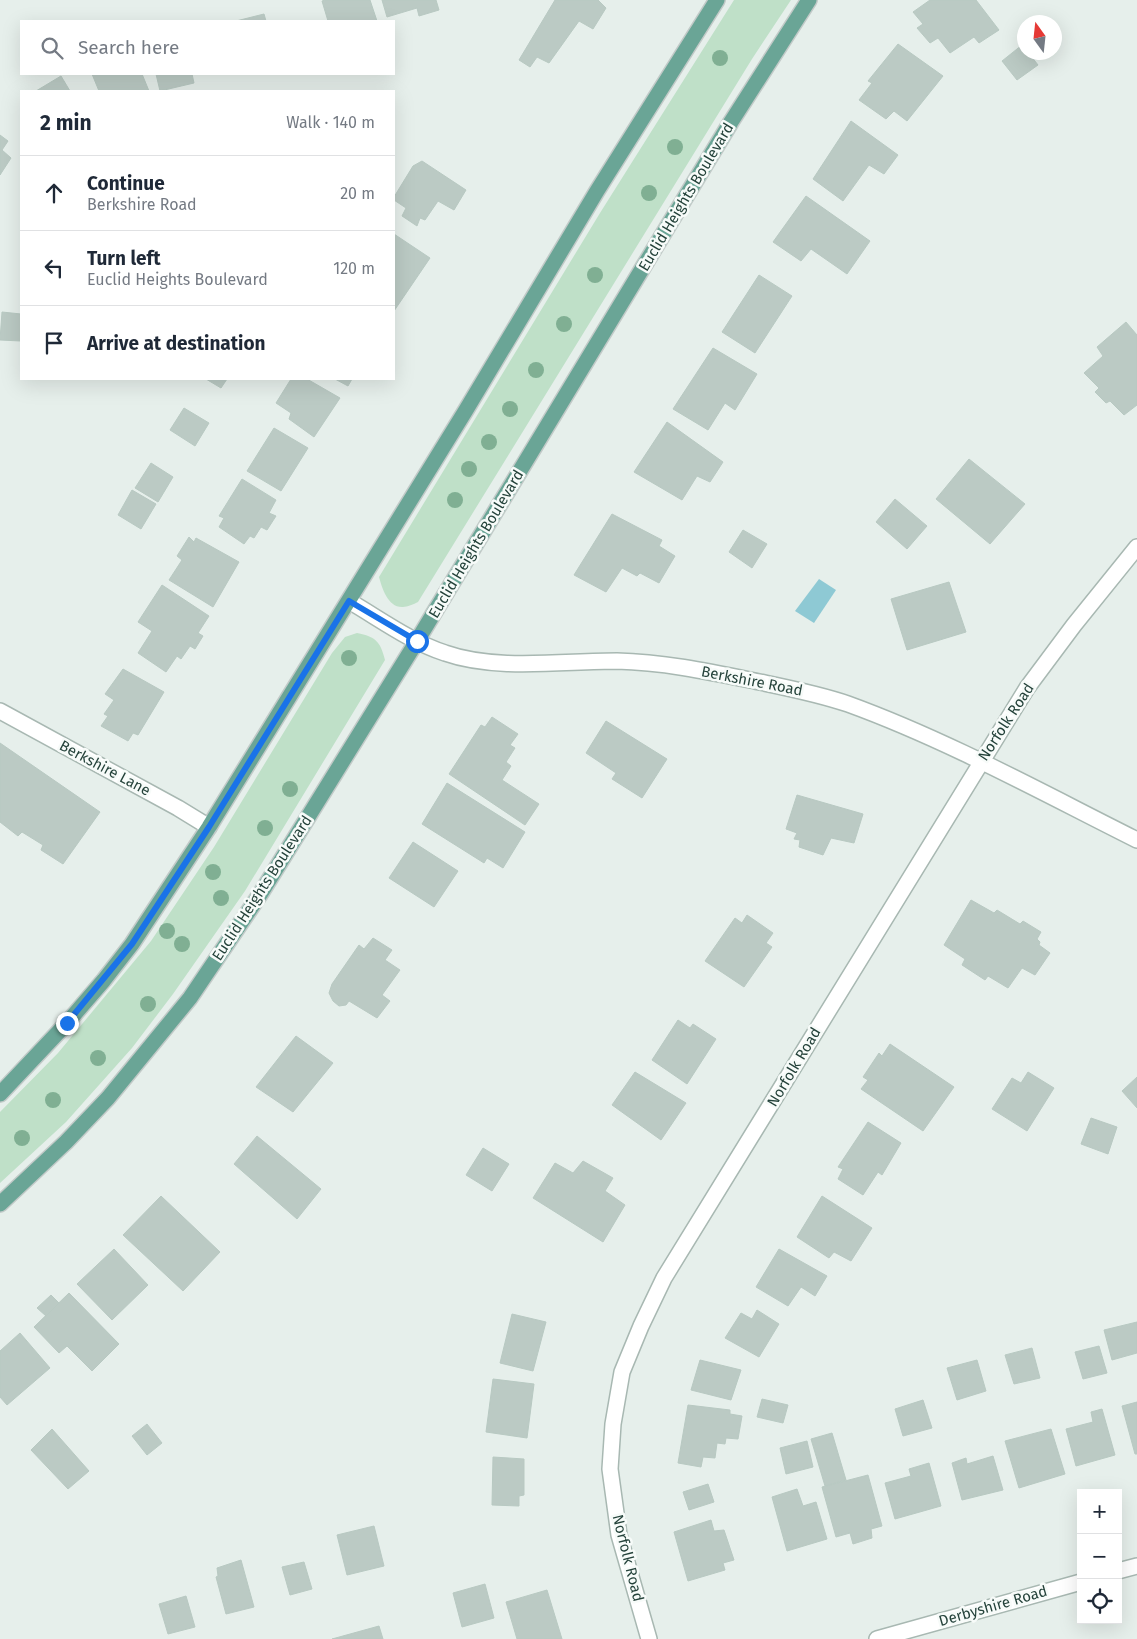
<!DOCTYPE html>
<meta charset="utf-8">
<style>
body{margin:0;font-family:"Fira Sans",sans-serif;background:#f2f2f3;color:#1f2937}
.controls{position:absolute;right:15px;bottom:15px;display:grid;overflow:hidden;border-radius:0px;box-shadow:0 5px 20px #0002}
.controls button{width:45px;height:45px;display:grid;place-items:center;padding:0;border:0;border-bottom:1px solid #e0e1e3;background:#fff;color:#1f2937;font:25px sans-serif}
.compass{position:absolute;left:1017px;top:15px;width:45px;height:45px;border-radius:50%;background:#fff;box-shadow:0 5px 20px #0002;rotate:345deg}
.stop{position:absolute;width:15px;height:15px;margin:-11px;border:4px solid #1a73e8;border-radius:50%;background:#fff}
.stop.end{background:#1a73e8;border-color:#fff;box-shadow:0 1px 5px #0008}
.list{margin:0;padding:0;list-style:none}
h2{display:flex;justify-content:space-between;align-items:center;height:65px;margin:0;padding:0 20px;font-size:21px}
h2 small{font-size:16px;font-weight:400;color:#747a83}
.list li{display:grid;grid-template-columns:32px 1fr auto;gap:15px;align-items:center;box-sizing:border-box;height:75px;padding:0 20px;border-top:1px solid #e0e1e3}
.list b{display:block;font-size:19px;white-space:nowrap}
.list p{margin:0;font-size:16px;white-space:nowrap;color:#747a83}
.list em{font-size:16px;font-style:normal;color:#747a83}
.icon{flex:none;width:28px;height:28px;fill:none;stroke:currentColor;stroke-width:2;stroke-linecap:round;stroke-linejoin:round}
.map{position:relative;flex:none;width:1137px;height:1639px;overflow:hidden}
.search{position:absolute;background:#fff;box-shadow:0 5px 20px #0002;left:20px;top:20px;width:375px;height:55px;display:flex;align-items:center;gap:12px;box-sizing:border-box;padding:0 18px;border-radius:0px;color:#747a83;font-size:19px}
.panel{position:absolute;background:#fff;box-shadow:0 5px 20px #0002;left:20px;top:90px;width:375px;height:290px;border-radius:0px}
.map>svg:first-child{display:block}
</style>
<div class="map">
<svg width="1137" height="1639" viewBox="0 0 1137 1639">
<rect width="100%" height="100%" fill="#e6efeb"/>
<g fill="#bfe0c8">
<path d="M734,0h57l-39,59 -334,543c-4,2 -11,5 -15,5 -15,1 -21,-19 -24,-30l221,-364z"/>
<path d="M357,633c19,4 23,8 28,27l-140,231 -72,103 -41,54 -66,74 -66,61v-71l58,-59 93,-112 63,-94 118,-194 13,-16z"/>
</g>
<polygon fill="#8ec9d4" points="819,579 836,590 814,623 795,611"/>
<g fill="#bbcac4" stroke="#b8c9c2">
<polygon points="325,0 370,0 377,21 328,21 322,1"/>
<polygon points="382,0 436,0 439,10 419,16 417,8 387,17"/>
<polygon points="555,0 598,0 606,8 593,29 579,21 549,63 537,57 530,67 519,60"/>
<polygon points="930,0 976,0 999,30 979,43 974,37 950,53 938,38 930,43 917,28 923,24 913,12"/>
<polygon points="264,14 266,21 236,21"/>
<polygon points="898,44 943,76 907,121 894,111 886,119 859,100 872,83 868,81"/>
<polygon points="1022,45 1024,49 1024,52 1028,52 1038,65 1017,80 1002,61"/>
<polygon points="92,74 142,74 149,91 99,91"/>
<polygon points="156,74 192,74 194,83 160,91"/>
<polygon points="61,76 70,91 36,91"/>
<polygon points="851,121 898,155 884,174 869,165 843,201 813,179"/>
<polygon points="0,135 8,141 2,150 11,158 0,175"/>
<polygon points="422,161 466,190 454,210 438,201 425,220 420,218 417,226 402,216 406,208 394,200 394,197 413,166"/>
<polygon points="806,196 870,241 847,274 811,249 801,261 773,242"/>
<polygon points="394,234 430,258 394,311"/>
<polygon points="759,275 792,296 755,353 722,332"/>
<polygon points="2,312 21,314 21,341 0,340"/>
<polygon points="1126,322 1137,335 1137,405 1124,415 1110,401 1106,403 1095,392 1099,388 1084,373 1103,356 1097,347"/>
<polygon points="713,348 757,374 735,410 725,403 708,430 673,409"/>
<polygon points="206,379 227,379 221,388"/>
<polygon points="291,379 307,379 340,398 314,437 289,419 291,413 276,403"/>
<polygon points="335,379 352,379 348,386"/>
<polygon points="184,408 209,423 195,446 170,430"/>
<polygon points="667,422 723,462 710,482 697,476 682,500 634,472"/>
<polygon points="274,428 308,448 281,491 247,471"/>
<polygon points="969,459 1025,504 990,544 936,499"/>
<polygon points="151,463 173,477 158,502 135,488"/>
<polygon points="242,479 276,500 269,513 276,516 267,530 261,527 254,538 250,536 244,544 219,527 224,518 219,516"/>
<polygon points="132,490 156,504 141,529 118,515"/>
<polygon points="895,499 927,526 907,549 876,522"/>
<polygon points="612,514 662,540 659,546 675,556 659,583 640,573 637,576 622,568 606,592 574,575"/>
<polygon points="743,530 767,544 752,568 729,552"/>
<polygon points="189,537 194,542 196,538 239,562 213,607 169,580 182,560 177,556"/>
<polygon points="949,582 966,632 907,650 891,599"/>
<polygon points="162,585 209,616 198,633 203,636 195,649 190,646 181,659 177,656 166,672 138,653 152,631 138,622"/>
<polygon points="123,669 164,692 138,735 133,733 128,741 101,726 108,716 104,714 114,700 105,694"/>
<polygon points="492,717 518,734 510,745 515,748 506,762 511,766 502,780 539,804 525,825 449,774 481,725 485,727"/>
<polygon points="606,721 667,759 642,798 612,779 616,773 586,753"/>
<polygon points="0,743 100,812 63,864 41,850 43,845 22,832 18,836 0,822"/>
<polygon points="447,783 525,832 503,868 487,858 484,863 422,824"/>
<polygon points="797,795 863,814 854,843 831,838 823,855 799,847 800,840 794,839 797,833 786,829"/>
<polygon points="413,842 458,871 434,907 389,878"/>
<polygon points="971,900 994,913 997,910 1020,924 1023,921 1041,932 1037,939 1040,942 1039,945 1050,953 1035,975 1022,968 1008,988 988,976 985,980 962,965 965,959 944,945"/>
<polygon points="747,915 773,933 766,943 772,947 744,987 705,961 735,918 742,923"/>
<polygon points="373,938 392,950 385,960 400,970 382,995 390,1001 377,1018 349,1001 346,1005 339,1006 333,1001 329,993 332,984 359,945 364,949"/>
<polygon points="678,1020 690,1028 693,1024 716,1039 687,1084 652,1060"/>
<polygon points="296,1036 333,1063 293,1112 256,1087"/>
<polygon points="890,1044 954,1087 923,1131 861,1089 868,1080 863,1077 879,1053 882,1056"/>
<polygon points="635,1072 686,1103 661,1140 612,1105"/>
<polygon points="1028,1072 1054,1088 1027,1131 992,1109 1012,1078 1021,1083"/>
<polygon points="1137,1077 1137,1108 1122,1091"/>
<polygon points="1091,1118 1117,1127 1108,1154 1081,1144"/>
<polygon points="868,1122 901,1143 882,1175 878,1172 863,1195 838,1179 843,1169 838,1167"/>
<polygon points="257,1136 321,1189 297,1219 234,1164"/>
<polygon points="483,1148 509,1164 492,1191 466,1175"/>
<polygon points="583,1161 613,1178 605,1191 625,1205 603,1242 533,1198 555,1163 573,1173"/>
<polygon points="161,1196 220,1252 183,1291 123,1235"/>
<polygon points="822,1196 872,1228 851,1261 834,1252 829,1258 797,1237"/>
<polygon points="114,1249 148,1285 112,1320 77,1284"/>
<polygon points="779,1249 827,1276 815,1296 801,1287 788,1306 756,1287"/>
<polygon points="69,1293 119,1344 92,1371 67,1346 59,1353 34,1327"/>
<polygon points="51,1295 59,1303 46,1316 37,1308"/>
<polygon points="757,1310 779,1324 759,1357 725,1338 741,1313 752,1319"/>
<polygon points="512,1314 546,1322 533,1371 500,1363"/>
<polygon points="1137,1322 1137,1353 1112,1360 1104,1330"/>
<polygon points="20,1333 50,1368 7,1405 0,1397 0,1351"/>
<polygon points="1099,1346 1107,1373 1083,1379 1075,1352"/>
<polygon points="1032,1348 1040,1378 1014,1384 1005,1355"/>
<polygon points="700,1360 741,1370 731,1400 691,1390"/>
<polygon points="977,1360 986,1391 957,1400 947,1368"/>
<polygon points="493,1379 534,1384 527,1438 486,1432"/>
<polygon points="762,1399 788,1405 783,1423 757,1417"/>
<polygon points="923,1400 932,1428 903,1436 895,1409"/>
<polygon points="1137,1402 1137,1454 1135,1454 1122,1406"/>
<polygon points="688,1405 730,1410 730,1414 742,1416 738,1439 726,1438 725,1444 717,1443 715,1458 703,1457 701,1467 678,1463"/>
<polygon points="1102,1409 1115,1455 1076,1466 1066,1429 1093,1422 1091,1412"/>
<polygon points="147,1424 162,1443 147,1455 132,1436"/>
<polygon points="52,1429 89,1471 68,1489 31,1450"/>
<polygon points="1051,1429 1065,1474 1019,1488 1005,1441"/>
<polygon points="832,1433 846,1480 825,1486 811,1439"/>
<polygon points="807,1441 813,1467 786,1474 780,1448"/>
<polygon points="993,1456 1003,1490 962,1500 952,1463 966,1458 967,1464"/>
<polygon points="493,1457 524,1459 524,1495 519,1496 519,1506 492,1505"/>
<polygon points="929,1463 941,1506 895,1519 885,1483 911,1476 909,1469"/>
<polygon points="868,1475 882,1526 871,1529 872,1538 853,1544 850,1533 836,1537 822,1487"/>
<polygon points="708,1484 714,1502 689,1510 683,1492"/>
<polygon points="797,1489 803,1506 816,1502 827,1539 787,1551 772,1497"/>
<polygon points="711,1520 714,1531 724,1530 734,1560 723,1563 725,1570 688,1581 674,1532"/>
<polygon points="374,1526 384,1566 347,1575 337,1535"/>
<polygon points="241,1560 254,1607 226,1614 216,1577 218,1576 217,1568"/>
<polygon points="304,1562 312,1589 290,1595 282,1567"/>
<polygon points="485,1584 494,1618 462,1627 453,1593"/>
<polygon points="547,1590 562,1639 517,1639 506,1602"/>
<polygon points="186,1596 195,1627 168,1634 159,1604"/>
<polygon points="379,1626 383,1639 332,1639"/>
</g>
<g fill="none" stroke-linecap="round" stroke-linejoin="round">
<defs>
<g id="minor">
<path d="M349,601c31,18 62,41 96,52 51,18 118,8 172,8 44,1 89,10 133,19 33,7 66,13 98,24 99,36 195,89 289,136"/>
<polyline points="0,711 178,808 209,827"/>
<polyline points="1118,1571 1137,1566"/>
<polyline points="649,1639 619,1535 610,1469 613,1424 622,1372 641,1326 664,1278 1027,688 1074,625 1137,547"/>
<polyline points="877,1639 1081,1582"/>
</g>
<g id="major">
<polyline points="0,1094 67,1023 104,980 132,944 209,827 466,410 597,191 717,0"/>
<polyline points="0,1204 66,1142 108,1098 190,998 261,893 417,641 731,122 809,0"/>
</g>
</defs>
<use href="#minor" stroke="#a8b8b2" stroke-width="18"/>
<use href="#major" stroke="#c2cac8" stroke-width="18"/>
<use href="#minor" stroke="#fff" stroke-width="15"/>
<use href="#major" stroke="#6aa596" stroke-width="15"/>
</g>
<g fill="#80af93">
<circle cx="720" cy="58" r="8"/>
<circle cx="675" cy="147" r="8"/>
<circle cx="649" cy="193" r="8"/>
<circle cx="595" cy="275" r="8"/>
<circle cx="564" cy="324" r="8"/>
<circle cx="536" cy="370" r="8"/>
<circle cx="510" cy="409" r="8"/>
<circle cx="489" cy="442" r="8"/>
<circle cx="469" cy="469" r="8"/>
<circle cx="455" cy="500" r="8"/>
<circle cx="349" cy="658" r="8"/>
<circle cx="290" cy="789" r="8"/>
<circle cx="265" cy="828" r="8"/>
<circle cx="213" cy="872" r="8"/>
<circle cx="221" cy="898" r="8"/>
<circle cx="167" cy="931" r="8"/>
<circle cx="182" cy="944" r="8"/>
<circle cx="148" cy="1004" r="8"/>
<circle cx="98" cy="1058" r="8"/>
<circle cx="53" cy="1100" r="8"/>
<circle cx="22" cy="1138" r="8"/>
</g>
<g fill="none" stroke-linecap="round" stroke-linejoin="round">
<polyline stroke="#1a73e8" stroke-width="6" points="67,1023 132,944 209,827 349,601 417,641"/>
</g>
<g text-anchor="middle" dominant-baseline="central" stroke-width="5" stroke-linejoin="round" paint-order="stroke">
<g font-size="15" fill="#24423a" stroke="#f7fbf9">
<text transform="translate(686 197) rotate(-59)">Euclid Heights Boulevard</text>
<text transform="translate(476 544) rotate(-59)">Euclid Heights Boulevard</text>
<text transform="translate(752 681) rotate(11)">Berkshire Road</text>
<text transform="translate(1006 722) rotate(-57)">Norfolk Road</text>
<text transform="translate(105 768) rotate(28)">Berkshire Lane</text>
<text transform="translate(262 888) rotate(-57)">Euclid Heights Boulevard</text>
<text transform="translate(794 1067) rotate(-59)">Norfolk Road</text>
<text transform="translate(628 1558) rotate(76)">Norfolk Road</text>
<text transform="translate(993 1606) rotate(-16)">Derbyshire Road</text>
</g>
</g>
</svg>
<div class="controls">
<button>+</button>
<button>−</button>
<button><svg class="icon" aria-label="locate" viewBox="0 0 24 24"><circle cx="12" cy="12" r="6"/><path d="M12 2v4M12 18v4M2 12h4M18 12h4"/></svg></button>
</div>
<svg class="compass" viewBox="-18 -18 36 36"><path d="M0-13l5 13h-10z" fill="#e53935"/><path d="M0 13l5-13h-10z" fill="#747a83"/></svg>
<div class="stop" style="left:417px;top:641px"></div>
<div class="stop end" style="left:67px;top:1023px"></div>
<div class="search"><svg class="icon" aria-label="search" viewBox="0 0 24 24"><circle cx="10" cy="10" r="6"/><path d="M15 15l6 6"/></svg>Search here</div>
<section class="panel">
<h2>2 min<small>Walk · 140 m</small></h2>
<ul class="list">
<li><svg class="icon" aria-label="ahead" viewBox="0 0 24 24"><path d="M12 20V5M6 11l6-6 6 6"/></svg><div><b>Continue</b><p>Berkshire Road</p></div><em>20 m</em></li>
<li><svg class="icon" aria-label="left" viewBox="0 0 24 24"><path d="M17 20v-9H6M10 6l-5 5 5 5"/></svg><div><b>Turn left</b><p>Euclid Heights Boulevard</p></div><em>120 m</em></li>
<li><svg class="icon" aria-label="arrive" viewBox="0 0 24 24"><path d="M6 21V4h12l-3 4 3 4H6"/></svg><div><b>Arrive at destination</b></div></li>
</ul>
</section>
</div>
